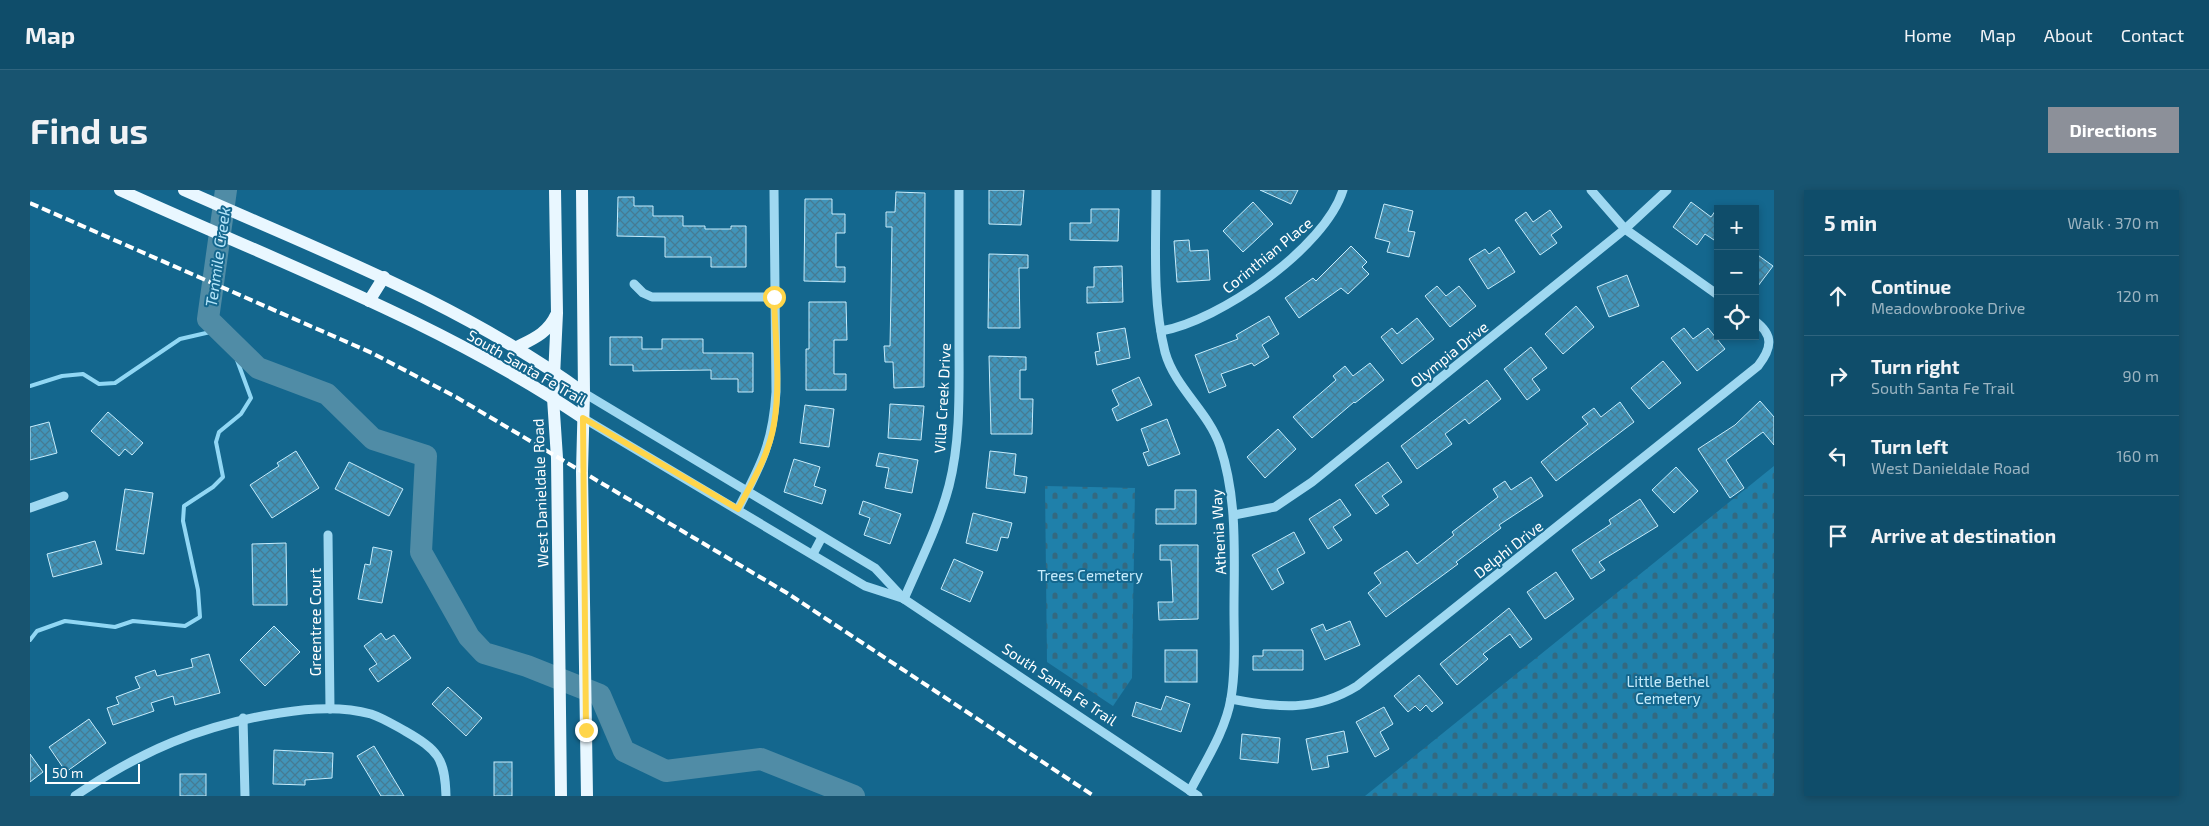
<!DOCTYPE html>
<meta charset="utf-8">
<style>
body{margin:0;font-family:"Exo 2",sans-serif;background:#185470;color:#f1f3f6}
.controls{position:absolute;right:15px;top:15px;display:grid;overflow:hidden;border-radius:0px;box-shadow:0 2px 8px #0003}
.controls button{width:45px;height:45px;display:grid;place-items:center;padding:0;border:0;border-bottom:1px solid #2f647e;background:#0f4d6a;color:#f1f3f6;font:25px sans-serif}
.scale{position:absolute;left:15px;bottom:12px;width:95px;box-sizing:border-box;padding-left:5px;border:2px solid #fff;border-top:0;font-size:14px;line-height:18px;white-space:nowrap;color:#fff;-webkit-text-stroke:4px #14678e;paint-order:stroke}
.stop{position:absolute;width:15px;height:15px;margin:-11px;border:4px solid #ffd54a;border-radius:50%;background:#fff}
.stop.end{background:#ffd54a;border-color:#fff;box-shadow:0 1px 5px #0008}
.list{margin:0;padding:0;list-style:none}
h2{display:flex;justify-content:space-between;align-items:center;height:65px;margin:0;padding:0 20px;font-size:21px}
h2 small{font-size:16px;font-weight:400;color:#9bb4c1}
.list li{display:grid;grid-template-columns:32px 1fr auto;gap:15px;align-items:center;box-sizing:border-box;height:80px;padding:0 20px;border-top:1px solid #2f647e}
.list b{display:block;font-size:19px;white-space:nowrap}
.list p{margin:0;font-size:16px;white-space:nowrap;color:#9bb4c1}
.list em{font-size:16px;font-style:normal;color:#9bb4c1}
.icon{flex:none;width:28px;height:28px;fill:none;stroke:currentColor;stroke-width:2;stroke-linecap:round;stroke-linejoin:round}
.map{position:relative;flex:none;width:1744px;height:606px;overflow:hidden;border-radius:0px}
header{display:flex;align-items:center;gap:30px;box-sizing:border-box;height:70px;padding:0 25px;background:#0f4d6a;border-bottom:1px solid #2f647e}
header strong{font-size:24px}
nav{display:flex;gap:28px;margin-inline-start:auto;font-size:18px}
.intro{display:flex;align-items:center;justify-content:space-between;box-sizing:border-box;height:120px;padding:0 30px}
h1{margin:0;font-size:35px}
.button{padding:12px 22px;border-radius:0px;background:#8c9099;color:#fff;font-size:18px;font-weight:700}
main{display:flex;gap:30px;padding:0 30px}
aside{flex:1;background:#0f4d6a;border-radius:0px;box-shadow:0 2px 8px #0003}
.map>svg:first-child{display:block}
</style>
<header>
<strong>Map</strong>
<nav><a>Home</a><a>Map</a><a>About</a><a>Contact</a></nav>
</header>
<div class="intro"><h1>Find us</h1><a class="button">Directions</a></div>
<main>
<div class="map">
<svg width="1744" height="606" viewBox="0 0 1744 606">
<defs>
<pattern id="cemetery-stones" width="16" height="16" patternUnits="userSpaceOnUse" patternTransform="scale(1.25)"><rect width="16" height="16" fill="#1f80aa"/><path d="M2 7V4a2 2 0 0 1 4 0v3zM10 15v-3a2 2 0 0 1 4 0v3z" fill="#336980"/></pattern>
<pattern id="building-cross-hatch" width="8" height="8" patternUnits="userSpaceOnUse" patternTransform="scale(1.25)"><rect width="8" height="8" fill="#4194b9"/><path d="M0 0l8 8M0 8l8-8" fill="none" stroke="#457b93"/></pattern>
</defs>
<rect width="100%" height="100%" fill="#14678e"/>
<g fill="url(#cemetery-stones)">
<polygon points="1744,276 1744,606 1335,606"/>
<polygon points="1015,296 1105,298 1102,488 1083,516 1017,472"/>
</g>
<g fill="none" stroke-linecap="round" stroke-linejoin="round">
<g stroke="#91d7f4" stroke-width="4">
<polyline points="0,196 32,186 53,184 69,194 85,193 150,149 189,140"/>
<polyline points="0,450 7,441 35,431 85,437 103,431 155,436 170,427 168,400 153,331 154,316 183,297 193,287 186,252 189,242 211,224 221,208 200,151"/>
</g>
<polyline stroke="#508ca6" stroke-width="22" points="196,0 178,129 228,178 297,204 343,249 396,266 391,362 439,447 454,463 497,476 570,505 594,561 636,581 731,569 824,606"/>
</g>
<g fill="url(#building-cross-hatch)" stroke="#c6ecfc">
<polygon points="959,0 994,0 991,35 959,34"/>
<polygon points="1230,0 1268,0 1261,14"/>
<polygon points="866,2 895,3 894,197 864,198 863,172 855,172 854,156 860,156 861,105 862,37 856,37 856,22 865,22"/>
<polygon points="588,7 604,7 604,16 623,16 623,26 653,26 653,36 675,36 675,39 701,39 701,36 716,36 716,77 681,77 681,67 635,67 635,47 587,46"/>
<polygon points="775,9 802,9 802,24 815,24 815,43 806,43 806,77 815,77 815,92 774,91"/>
<polygon points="1223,12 1243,34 1213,62 1193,41"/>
<polygon points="1661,12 1681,27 1688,17 1688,44 1684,50 1675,44 1667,55 1643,37"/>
<polygon points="1354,14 1383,21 1378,41 1385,42 1379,67 1357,62 1360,52 1345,48"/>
<polygon points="1061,19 1089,19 1088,51 1040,50 1040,33 1061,33"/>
<polygon points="1520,20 1532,37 1521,45 1527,53 1510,65 1485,30 1496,22 1503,32"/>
<polygon points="1159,50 1160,61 1178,60 1180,90 1147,92 1144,51"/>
<polygon points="1321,56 1337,72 1332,77 1339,84 1318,104 1311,98 1269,128 1255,108 1283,88 1286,91"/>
<polygon points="1469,57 1485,82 1458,99 1439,69 1455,59 1459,64"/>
<polygon points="1725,63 1743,76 1725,100"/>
<polygon points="959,64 998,65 998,78 989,78 990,138 958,138"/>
<polygon points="1092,76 1093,112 1057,113 1057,97 1064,97 1064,77"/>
<polygon points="1597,85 1609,116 1579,127 1567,97"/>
<polygon points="1407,96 1416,106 1429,96 1446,116 1420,137 1395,106"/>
<polygon points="779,112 816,112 817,150 804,150 804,184 816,184 816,200 776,200 776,159 779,159"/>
<polygon points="1546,116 1564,137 1533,164 1515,144"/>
<polygon points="1239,126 1249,144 1232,155 1239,167 1224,176 1222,173 1191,184 1196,196 1179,203 1165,165 1208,149 1206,145"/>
<polygon points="1387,128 1404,149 1372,174 1351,147 1362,138 1367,144"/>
<polygon points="1095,138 1100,168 1067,175 1065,162 1070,161 1067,143"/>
<polygon points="1654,138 1663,149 1678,138 1695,159 1667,181 1641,148"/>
<polygon points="580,147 612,147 612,159 632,159 632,149 673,149 673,163 723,163 723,202 708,202 708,189 681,189 681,180 603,181 603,175 580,175"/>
<polygon points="1501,157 1517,178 1502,189 1510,200 1497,210 1474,179"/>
<polygon points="959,166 996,167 996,180 990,180 990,209 1003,209 1002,244 961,244"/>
<polygon points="1633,171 1651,193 1619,219 1601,198"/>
<polygon points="1340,173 1354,190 1325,213 1324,212 1282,248 1263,227 1306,190 1303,186 1315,176 1323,186"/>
<polygon points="1109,187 1122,215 1087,231 1082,219 1089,215 1082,200"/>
<polygon points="1457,190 1471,209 1439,234 1435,229 1415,244 1422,254 1387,279 1371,256"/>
<polygon points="1730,211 1744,227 1744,255 1733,242 1696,270 1714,298 1700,308 1668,259 1705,235"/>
<polygon points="1590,212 1604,232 1526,291 1511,272 1558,234 1552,227 1564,218 1571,227"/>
<polygon points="860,214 894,216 891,250 858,248"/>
<polygon points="775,215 804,219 799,257 770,253"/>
<polygon points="78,222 113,253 102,265 95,259 89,266 61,241"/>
<polygon points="1137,229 1150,264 1118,276 1113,263 1119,261 1111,239"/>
<polygon points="19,232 27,263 0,270 0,237"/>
<polygon points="1248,239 1266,259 1235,288 1217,267"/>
<polygon points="266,261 289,298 242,328 220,295 249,276 247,273"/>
<polygon points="960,261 986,264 984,285 997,287 995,303 956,298"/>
<polygon points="849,263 888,270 882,303 855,298 859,278 846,276"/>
<polygon points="764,269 790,277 784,296 796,300 792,314 754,302"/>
<polygon points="319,272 373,299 359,326 305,299"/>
<polygon points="1358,272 1372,292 1352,306 1359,315 1346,324 1325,295"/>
<polygon points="1646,277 1668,301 1644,323 1622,300"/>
<polygon points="1501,287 1513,306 1469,335 1471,338 1426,372 1428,374 1356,427 1338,403 1351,393 1344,383 1377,361 1387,374 1424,345 1422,342 1468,307 1463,299 1475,291 1481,300"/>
<polygon points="95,299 123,303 114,364 86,360"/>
<polygon points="1145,300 1166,300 1166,334 1126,334 1126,319 1145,319"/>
<polygon points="1310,309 1321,325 1303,337 1312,350 1298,359 1279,329"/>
<polygon points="1610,309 1628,336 1569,372 1575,380 1561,389 1542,360 1581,334 1579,330"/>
<polygon points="833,311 871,324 860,354 834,345 840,328 829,324"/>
<polygon points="943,323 982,333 978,348 971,347 967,361 936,353"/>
<polygon points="1264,342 1275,363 1247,379 1254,393 1242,400 1222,365"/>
<polygon points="65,351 72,374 23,387 17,364"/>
<polygon points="256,353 257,415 223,415 222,354"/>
<polygon points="1130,355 1168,355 1168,429 1129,430 1128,412 1143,412 1141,370 1130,370"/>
<polygon points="343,357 362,361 352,413 328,409 335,374 340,375"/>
<polygon points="924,369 953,382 940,412 911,399"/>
<polygon points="1526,382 1544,409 1515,429 1497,402"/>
<polygon points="1479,418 1502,449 1490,458 1480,444 1453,464 1458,469 1427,495 1410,474"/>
<polygon points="1320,431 1330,455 1295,470 1281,439 1293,434 1296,441"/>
<polygon points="244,436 270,462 235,496 210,470"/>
<polygon points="351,443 356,450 364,445 381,468 348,492 339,479 347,474 334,456"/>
<rect x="1135" y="460" width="32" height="32"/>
<polygon points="1233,460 1273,460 1273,480 1223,480 1223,466 1233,466"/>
<polygon points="179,464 190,503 145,515 143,506 121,513 124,521 83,535 77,518 89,514 86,507 110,498 105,487 125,480 127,486 163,477 161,469"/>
<polygon points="1389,485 1413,513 1402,522 1396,515 1390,521 1385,516 1378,522 1364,506"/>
<polygon points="418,497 452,528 436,546 402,514"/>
<polygon points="1136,506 1160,514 1151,542 1102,526 1106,512 1131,520"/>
<polygon points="1354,517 1363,534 1350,542 1359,559 1345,567 1326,532"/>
<polygon points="59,529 76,553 36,582 19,557"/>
<polygon points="1314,541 1318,562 1297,566 1299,577 1282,580 1276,549"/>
<polygon points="1212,544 1250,548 1248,573 1210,569"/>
<polygon points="344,556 374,606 351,606 327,566"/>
<polygon points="244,560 303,563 302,588 275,590 275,595 243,594"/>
<polygon points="0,564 13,582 0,592"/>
<rect x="464" y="572" width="18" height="34"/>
<rect x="150" y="584" width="26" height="22"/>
</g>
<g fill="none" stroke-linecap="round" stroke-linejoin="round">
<g stroke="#9fd8f1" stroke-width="9">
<path d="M1126,0c0,53 -4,110 9,162 10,36 43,59 55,94 18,54 14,109 14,165 0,28 2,58 -3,87 -5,32 -26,64 -41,93"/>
<polyline points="1561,0 1595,39 1688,105"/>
<polyline points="604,94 613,103 622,107 744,107"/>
<path d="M1131,141c58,-10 164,-83 182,-141"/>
<polyline points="554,203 845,378 874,409 1168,606"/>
<polyline points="553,228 835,396 872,408"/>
<polyline points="0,318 34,306"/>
<path d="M708,319c23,-44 35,-66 38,-117l-2,-202"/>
<polyline points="1204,325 1245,317 1282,292 1595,39 1637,0"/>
<polyline points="298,345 300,519"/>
<polyline points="783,364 792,347"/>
<path d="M874,409c16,-37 35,-75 45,-113 12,-47 10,-97 10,-144 0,-51 0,-101 0,-152"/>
<path d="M1201,509c47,9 84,13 126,-13l401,-320c14,-18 16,-31 -3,-45"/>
<polyline points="213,528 215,606"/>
<path d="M45,606c66,-45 126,-71 205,-83 30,-5 62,-7 91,1 12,4 23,11 34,17 33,19 40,27 41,65"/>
</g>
<g stroke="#e9f7ff" stroke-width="12">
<path d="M90,0c153,70 323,133 463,228"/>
<path d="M154,0c137,61 278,114 400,203"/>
<polyline points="525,0 527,123 523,208 527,268 531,606"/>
<polyline points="552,0 554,203 552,282 557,606"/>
<polyline points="339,111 354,87"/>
<path d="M487,157c16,-8 31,-14 39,-32"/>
</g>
<polyline stroke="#fff" stroke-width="4" stroke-dasharray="9 4" stroke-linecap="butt" points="0,13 342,163 426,207 757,403 1064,606"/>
</g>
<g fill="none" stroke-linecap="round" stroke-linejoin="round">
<path stroke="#ffd54a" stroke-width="6" d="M556,540l-3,-312 155,91c14,-27 31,-54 36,-85 7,-41 1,-86 0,-127"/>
</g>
<g text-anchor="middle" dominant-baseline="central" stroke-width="4" stroke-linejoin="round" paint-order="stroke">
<g font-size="15" fill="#fff" stroke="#14678e">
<text transform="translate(1237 65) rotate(-39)">Corinthian Place</text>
<text transform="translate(1419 164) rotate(-39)">Olympia Drive</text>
<text transform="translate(497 177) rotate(30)">South Santa Fe Trail</text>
<text transform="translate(912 208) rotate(-87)">Villa Creek Drive</text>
<text transform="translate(510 303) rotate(-92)">West Danieldale Road</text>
<text transform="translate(1188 342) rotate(-93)">Athenia Way</text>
<text transform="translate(1478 359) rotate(-38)">Delphi Drive</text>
<text transform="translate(285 432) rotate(-90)">Greentree Court</text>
<text transform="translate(1030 494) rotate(34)">South Santa Fe Trail</text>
</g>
<g font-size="15" fill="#c6ecfc" stroke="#14678e">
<text x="1060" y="385">Trees Cemetery</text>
<text x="1638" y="491">Little Bethel<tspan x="1638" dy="17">Cemetery</tspan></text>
</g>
<g font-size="16" font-style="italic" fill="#b3e4f9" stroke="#14678e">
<text transform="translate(187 67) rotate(-82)">Tenmile Creek</text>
</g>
</g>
</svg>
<div class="controls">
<button>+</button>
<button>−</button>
<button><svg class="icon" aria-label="locate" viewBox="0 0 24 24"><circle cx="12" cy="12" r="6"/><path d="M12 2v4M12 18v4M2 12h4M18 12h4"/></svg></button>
</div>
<div class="scale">50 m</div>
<div class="stop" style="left:744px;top:107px"></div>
<div class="stop end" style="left:556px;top:540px"></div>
</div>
<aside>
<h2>5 min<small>Walk · 370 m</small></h2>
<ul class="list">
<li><svg class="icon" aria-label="ahead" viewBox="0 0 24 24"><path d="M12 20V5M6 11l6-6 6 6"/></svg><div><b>Continue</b><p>Meadowbrooke Drive</p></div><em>120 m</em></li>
<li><svg class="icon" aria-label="right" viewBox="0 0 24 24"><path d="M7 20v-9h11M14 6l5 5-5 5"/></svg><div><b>Turn right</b><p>South Santa Fe Trail</p></div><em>90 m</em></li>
<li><svg class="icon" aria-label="left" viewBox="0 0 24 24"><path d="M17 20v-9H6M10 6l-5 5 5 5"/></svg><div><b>Turn left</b><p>West Danieldale Road</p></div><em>160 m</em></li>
<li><svg class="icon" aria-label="arrive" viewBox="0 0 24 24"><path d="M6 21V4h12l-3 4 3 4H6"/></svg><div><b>Arrive at destination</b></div></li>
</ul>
</aside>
</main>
